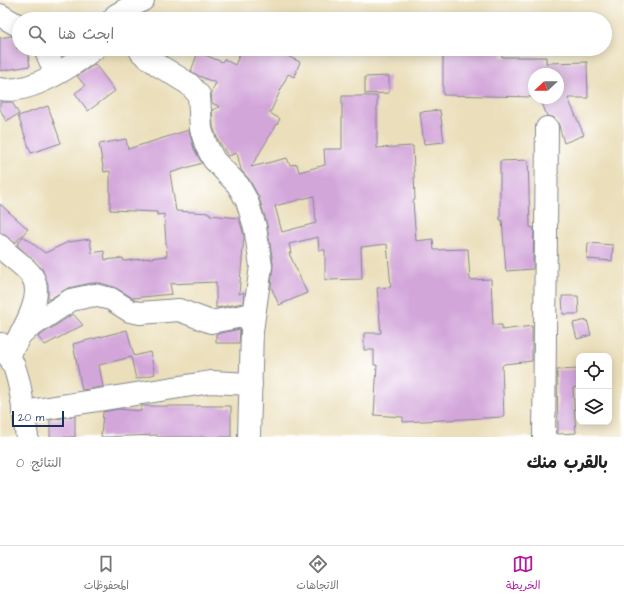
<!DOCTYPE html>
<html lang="ar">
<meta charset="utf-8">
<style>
body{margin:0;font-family:"Architects Daughter","Playpen Sans Arabic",sans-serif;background:#f6f6f6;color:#222;direction:rtl}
.controls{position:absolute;right:12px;bottom:12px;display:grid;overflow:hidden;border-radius:8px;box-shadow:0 2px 10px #0003}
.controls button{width:36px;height:36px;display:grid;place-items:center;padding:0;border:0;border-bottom:1px solid #e0e0e0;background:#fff;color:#222;font:20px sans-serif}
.compass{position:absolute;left:528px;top:68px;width:36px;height:36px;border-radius:50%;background:#fff;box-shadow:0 2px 10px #0003;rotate:248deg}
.scale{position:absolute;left:12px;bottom:10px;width:52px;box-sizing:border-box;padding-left:4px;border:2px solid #1b2f5e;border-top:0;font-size:11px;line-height:14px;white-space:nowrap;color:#1b2f5e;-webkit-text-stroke:3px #fff;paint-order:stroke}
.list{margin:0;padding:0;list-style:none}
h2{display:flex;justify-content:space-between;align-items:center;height:52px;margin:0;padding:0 16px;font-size:17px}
h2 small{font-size:13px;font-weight:400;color:#767676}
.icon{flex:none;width:22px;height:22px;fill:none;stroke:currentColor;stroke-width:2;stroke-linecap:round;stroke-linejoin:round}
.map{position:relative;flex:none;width:624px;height:437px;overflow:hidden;direction:ltr}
.search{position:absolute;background:#fff;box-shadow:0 2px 10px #0003;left:12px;right:12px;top:12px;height:44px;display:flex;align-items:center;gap:10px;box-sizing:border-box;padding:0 14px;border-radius:22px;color:#767676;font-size:15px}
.sheet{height:108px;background:#fff}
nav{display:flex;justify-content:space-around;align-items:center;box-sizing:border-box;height:56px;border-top:1px solid #e0e0e0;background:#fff;font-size:11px;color:#767676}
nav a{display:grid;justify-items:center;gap:2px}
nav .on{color:#b5179e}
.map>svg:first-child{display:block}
</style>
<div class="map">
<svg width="624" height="437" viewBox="0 0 624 437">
<rect width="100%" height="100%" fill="#fff"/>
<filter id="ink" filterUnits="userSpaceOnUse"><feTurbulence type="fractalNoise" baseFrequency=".025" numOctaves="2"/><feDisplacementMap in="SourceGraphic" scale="8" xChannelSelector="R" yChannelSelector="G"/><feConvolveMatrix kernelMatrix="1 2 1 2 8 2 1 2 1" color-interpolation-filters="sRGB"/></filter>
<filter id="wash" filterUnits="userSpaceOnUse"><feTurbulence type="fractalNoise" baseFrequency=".012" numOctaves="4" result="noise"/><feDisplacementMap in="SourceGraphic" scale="16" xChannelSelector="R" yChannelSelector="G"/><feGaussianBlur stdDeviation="0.9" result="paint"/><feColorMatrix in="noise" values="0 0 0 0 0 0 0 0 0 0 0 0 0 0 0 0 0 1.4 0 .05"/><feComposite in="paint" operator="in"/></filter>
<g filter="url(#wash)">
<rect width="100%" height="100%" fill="#ebdfbb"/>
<g id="blocks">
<g fill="#d3a6da" fill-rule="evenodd">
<polygon points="11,36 15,37 17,49 27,49 30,66 0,71 0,38"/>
<path d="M242,49h31l27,13 -6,15 -6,-3 -18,39 10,6 -29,48 36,-9 3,7 7,-1 2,8 26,-7 -1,-16h18v-53h35v52l36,-2 2,54 -2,1 3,40 17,-2 1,11 34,-1 2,31 21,-1 2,46h9v5l30,-4v35l-28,3 -2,2 2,51 -101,5v-5l-29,-2 3,-50h-3v-15h-10v-17h17l-4,-45 14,-1 -4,-43 -26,3 1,32 -37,1v-30h-6l-1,-13 -29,7 2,9h-2l18,40 -28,12 -8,-18 2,-23 -6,-39 -8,-28 -10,-18 -8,-9 -4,-17 -9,3 -10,-16 -5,-13 -1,-17 8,-3 -8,-4 -1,-11 5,-9 -17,-7 -8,-5 7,-19 24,10 2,-3 11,6zM314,196l2,27 -34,9 -7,-26z"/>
<polygon points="473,49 502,49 502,57 546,57 546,63 587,62 588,98 568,98 584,135 564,143 558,122 553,117 547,116 540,98 558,98 558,74 534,74 534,97 443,95 443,52 473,52"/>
<polygon points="95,64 115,91 88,111 75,93 85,86 77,76"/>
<polygon points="389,76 389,93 365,94 365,77"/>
<polygon points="0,102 12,102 19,114 6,121 0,109"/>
<polygon points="48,106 61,143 31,153 18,116"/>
<polygon points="440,110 444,142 424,144 420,112"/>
<polygon points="189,130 194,149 202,163 170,173 176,211 210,213 210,215 239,218 244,236 239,294 244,292 243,303 216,308 216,282 170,284 172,294 133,298 114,287 100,283 92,283 68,288 48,300 48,284 42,269 17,245 23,236 45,253 68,242 90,239 92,253 104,251 105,260 123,258 124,261 167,256 164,214 157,215 157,212 110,210 110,171 104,172 99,144 126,139 128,149"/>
<polygon points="528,160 530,227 534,228 533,269 506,271 502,220 500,220 500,161"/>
<polygon points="0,204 28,229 15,243 0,232"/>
<polygon points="588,243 613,245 612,261 587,259"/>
<polygon points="562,296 578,296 579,314 563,314"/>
<polygon points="73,314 83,325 45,345 38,337"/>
<polygon points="587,320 591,335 577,339 573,323"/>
<polygon points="240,329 239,343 216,343 216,334"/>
<polygon points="127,330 134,356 150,352 155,374 136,379 131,357 99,365 103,387 82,390 73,344"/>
<polygon points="579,369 579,387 573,388 576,433 558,434 557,370"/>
<polygon points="141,406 231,406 231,437 157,437 157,435 101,437 103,412 118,409 141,411"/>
<polygon points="75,416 75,437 50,437 50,420"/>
</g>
</g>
</g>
<g filter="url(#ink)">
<use href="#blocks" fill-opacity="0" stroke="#83878c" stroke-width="1"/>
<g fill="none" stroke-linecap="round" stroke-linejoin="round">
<defs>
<g id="minor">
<polyline points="0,15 19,26"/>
<polyline points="113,19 116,15 143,0"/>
<polyline points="45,49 56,74"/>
<polyline points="140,49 141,52 158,65 189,84 199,95 201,129 206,145 214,160 238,185 247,201 255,227 261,266 252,331 249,437"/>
<path d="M0,89c29,6 72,-23 94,-40"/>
<path d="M0,246c9,11 24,18 32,30 14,21 -13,61 -24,80"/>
<polyline points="21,333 71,300 94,295 111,299 130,311 140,313 179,310 211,322 253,314"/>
<path d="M1,344c21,24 21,63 26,93"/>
<polyline points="23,412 211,382 251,384"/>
<polyline points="544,437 547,128"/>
</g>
</defs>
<use href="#minor" stroke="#83878c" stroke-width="24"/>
<use href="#minor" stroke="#fff" stroke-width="22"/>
</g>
</g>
</svg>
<div class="controls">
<button><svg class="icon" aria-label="locate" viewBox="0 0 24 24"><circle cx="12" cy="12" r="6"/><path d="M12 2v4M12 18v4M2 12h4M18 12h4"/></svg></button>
<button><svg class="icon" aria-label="layers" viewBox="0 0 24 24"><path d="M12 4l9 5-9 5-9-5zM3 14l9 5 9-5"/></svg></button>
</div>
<svg class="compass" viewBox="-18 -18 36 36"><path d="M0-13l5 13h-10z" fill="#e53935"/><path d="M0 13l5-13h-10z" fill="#767676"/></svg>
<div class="scale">20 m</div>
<div class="search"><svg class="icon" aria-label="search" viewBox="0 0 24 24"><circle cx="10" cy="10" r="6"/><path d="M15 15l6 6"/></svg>ابحث هنا</div>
</div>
<section class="sheet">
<h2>بالقرب منك<small>النتائج: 0</small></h2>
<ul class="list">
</ul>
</section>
<nav>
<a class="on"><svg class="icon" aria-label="map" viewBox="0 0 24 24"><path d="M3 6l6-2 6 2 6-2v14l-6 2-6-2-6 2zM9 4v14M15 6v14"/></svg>الخريطة</a>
<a><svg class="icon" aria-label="directions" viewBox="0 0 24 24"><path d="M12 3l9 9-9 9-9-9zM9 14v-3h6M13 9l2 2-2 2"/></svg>الاتجاهات</a>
<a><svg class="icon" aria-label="saved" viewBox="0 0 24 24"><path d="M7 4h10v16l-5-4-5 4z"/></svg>المحفوظات</a>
</nav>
